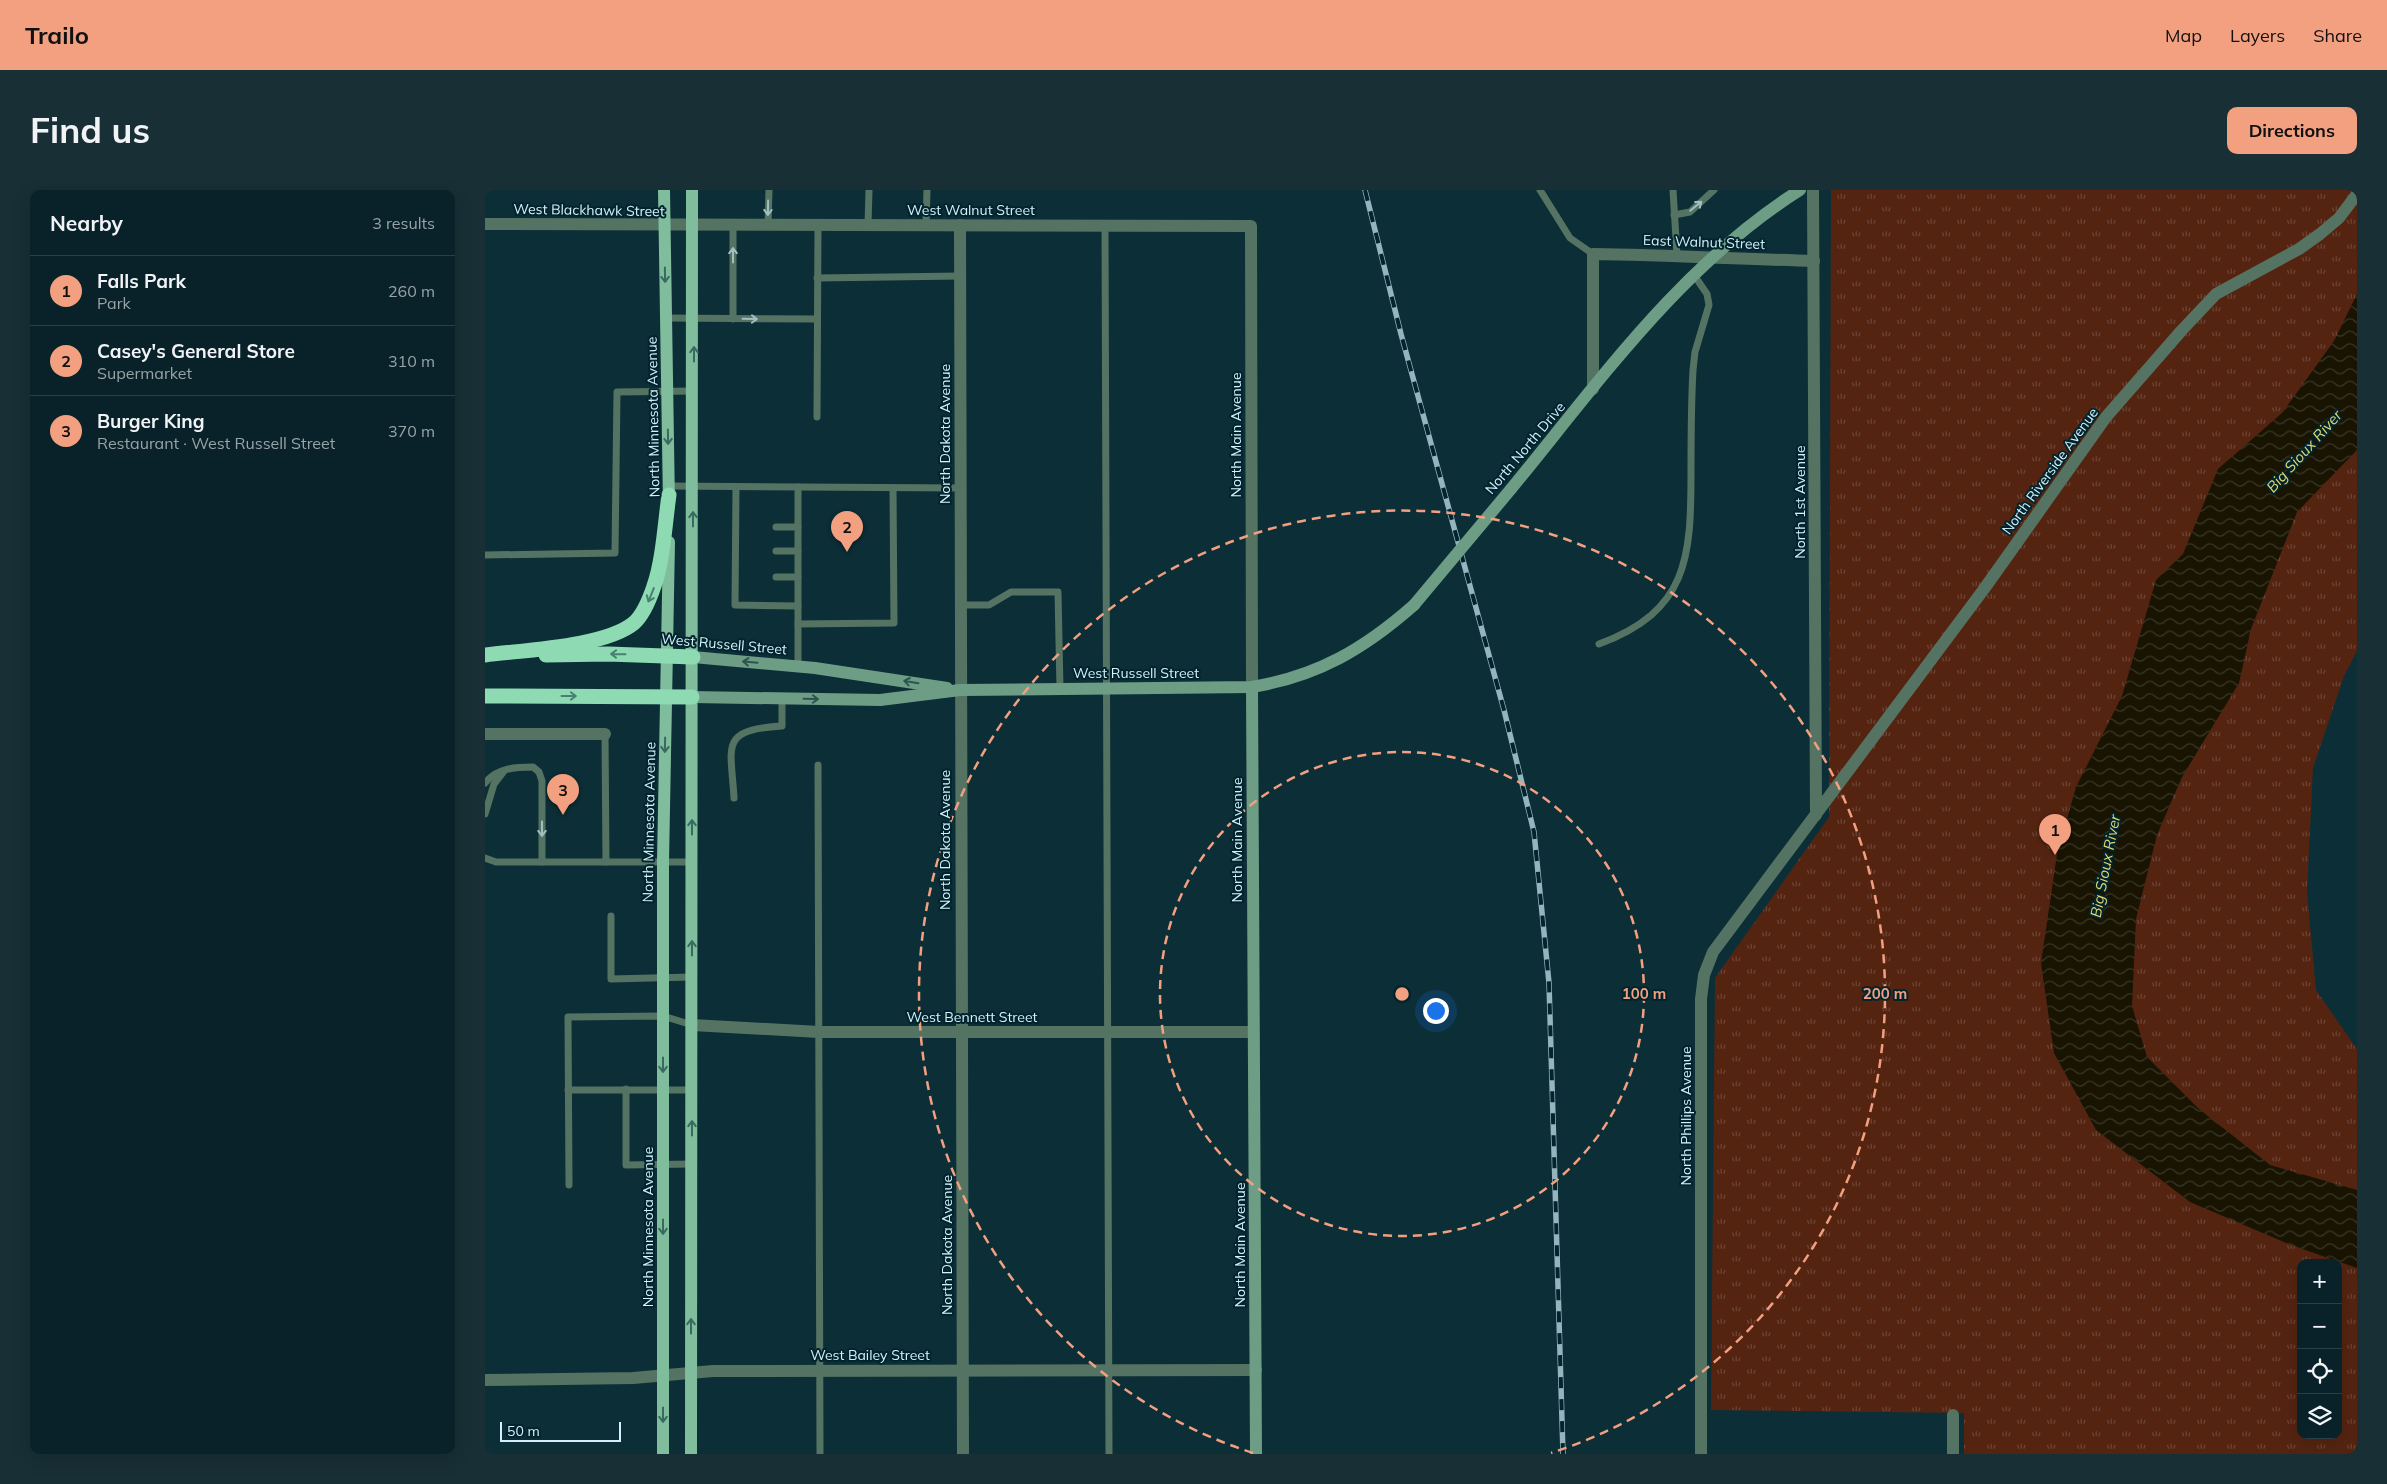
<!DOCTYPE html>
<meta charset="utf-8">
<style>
body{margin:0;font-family:Mulish,sans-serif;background:#172f35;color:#f1f3f6}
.controls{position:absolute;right:15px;bottom:15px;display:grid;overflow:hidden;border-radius:10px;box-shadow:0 5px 20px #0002}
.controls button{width:45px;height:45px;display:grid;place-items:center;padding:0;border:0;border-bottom:1px solid #293f46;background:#092229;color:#f1f3f6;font:25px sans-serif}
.scale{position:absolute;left:15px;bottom:12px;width:121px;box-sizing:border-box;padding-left:5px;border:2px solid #d3f1fc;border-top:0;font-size:14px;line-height:18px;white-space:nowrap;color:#d3f1fc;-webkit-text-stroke:4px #02242d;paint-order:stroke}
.you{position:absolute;left:950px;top:820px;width:18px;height:18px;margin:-12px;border:4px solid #fff;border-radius:50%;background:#1a73e8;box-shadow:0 0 0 8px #1a73e833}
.badge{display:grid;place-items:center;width:32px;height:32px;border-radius:50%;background:#f3a081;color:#111;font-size:16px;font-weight:700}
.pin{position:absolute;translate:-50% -41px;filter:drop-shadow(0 1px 2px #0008)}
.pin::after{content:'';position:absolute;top:26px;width:18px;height:15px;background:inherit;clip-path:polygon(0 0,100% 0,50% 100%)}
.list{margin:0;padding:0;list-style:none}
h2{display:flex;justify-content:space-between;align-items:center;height:65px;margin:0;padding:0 20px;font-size:21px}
h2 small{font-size:16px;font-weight:400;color:#99a4a8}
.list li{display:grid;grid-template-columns:32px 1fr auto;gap:15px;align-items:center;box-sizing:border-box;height:70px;padding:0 20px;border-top:1px solid #293f46}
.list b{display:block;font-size:19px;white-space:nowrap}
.list p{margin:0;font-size:16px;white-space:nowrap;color:#99a4a8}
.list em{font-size:16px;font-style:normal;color:#99a4a8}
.icon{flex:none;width:28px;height:28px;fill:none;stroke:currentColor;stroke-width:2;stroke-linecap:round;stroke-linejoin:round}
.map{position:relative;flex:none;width:1872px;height:1264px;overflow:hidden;border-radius:10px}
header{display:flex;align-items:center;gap:30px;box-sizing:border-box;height:70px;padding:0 25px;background:#f3a081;color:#111}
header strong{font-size:24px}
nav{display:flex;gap:28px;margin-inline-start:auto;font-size:18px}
.intro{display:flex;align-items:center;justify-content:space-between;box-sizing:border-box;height:120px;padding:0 30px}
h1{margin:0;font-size:35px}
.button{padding:12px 22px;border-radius:10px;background:#f3a081;color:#111;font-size:18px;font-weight:700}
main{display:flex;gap:30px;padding:0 30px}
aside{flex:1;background:#092229;border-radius:10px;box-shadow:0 5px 20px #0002}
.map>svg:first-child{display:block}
</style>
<header>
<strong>Trailo</strong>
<nav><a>Map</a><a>Layers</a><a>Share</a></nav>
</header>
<div class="intro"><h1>Find us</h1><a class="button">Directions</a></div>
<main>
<aside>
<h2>Nearby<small>3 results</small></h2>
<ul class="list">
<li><span class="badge">1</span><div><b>Falls Park</b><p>Park</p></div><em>260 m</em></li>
<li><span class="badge">2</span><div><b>Casey's General Store</b><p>Supermarket</p></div><em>310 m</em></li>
<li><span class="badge">3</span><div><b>Burger King</b><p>Restaurant · West Russell Street</p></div><em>370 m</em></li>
</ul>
</aside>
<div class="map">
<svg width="1872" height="1264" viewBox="0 0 1872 1264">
<defs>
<pattern id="grass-tufts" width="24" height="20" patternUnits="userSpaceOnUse" patternTransform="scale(1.25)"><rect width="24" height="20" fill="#542411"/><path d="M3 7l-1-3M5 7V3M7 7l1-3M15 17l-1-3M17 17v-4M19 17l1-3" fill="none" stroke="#6c4435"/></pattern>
<pattern id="water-waves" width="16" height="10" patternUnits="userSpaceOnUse" patternTransform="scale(1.25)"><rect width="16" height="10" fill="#181401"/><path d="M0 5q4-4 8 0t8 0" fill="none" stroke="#393727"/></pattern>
</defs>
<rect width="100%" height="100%" fill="#0c2e37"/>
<path fill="url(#grass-tufts)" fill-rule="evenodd" d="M1346,0h526v461l-13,25 -31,92 -6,124 9,98 41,59v405h-393v-41l-253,-3 4,-432 114,-161zM1816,1073h37v172h-37z"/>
<polygon fill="url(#water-waves)" points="1872,104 1872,260 1812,322 1766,439 1754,493 1697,587 1672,645 1651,729 1647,816 1662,867 1714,919 1785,975 1872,1000 1872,1078 1806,1055 1705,1012 1611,940 1569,863 1556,773 1572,664 1591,597 1637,506 1671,390 1698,364 1733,279 1797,223 1849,151"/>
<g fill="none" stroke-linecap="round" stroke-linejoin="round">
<g stroke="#557363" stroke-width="7">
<polyline points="1055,0 1085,48 1108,64"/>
<polyline points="1188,0 1192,65"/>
<polyline points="1189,25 1205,22 1229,0"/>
<polyline points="383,35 384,0"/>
<polyline points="441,35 442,0"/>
<polyline points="248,36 248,129"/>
<polyline points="283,36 284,0"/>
<polyline points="620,36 624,1264"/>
<polyline points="332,88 475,86"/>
<polyline points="181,128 332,129"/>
<polyline points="332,227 333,36"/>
<polyline points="184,296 475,298"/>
<polyline points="251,297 250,415 313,416"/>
<polyline points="291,337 313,337"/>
<polyline points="291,361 313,361"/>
<polyline points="0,365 130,363 132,202 208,201"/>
<polyline points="291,387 313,387"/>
<polyline points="475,415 504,415 526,402 573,402 575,499"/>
<polyline points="313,434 409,433 408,298"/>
<path d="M1114,454c89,-33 92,-86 92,-171 0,-34 0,-68 2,-103l2,-18 14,-47 -2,-11 -13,-19"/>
<polyline points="313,477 313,297"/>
<polyline points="333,575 335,1264"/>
<path d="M0,593c12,-15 30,-16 48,-16l6,5 3,9v81"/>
<path d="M249,608c-3,-53 -15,-68 48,-72v-28"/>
<polyline points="0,624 9,594 19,581"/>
<polyline points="0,668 11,672 121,672 120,544"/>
<polyline points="121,672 207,672"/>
<polyline points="126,726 126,789 207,787"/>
<polyline points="141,899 141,975 207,974"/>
<polyline points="83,900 207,900"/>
<polyline points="84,995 83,827 178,826 207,835"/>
</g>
<g stroke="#557363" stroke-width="12">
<polyline points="1328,0 1331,625"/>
<polyline points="0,34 766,36 767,497"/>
<polyline points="475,35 478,1264"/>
<path d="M1108,199v-135c74,1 147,5 221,7"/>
<polyline points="0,544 120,544"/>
<polyline points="207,835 334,842 768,842"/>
<polyline points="0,1190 148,1188 228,1181 771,1180"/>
<polyline points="1216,1264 1216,809 1219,785 1228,762 1499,399 1621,227 1697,140 1731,104 1814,59 1835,44 1854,28 1872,4"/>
<polyline points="1468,1264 1468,1225"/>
</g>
<g stroke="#6d9d84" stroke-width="12">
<path d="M1026,299c87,-106 171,-225 289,-299"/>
<polyline points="208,467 330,478 462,498"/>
<polyline points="767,497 771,1264"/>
<path d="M207,507l188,3 80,-10 292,-3c66,-11 112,-38 162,-82"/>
</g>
<g stroke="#7fbd9d" stroke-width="12">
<polyline points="179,0 184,314"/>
<polyline points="178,1264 178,672 184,352"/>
<polyline points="206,1264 207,0"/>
</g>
<g stroke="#8edbb3" stroke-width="15">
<path d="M0,465c38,-5 120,-8 149,-32 10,-9 16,-25 20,-37 9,-25 11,-63 15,-91"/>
<polyline points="61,465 123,464 208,467"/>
<polyline points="0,506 207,507"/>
</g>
<defs>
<polyline id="rail" points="880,0 916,144 1019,520 1049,642 1064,793 1078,1264"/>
</defs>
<use href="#rail" stroke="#94b4be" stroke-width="5.5"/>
<use href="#rail" stroke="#02242d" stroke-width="4" stroke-dasharray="11" stroke-linecap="butt"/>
<polyline stroke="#6d9d84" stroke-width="12" points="929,415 1026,299"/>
</g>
<defs><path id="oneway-shaft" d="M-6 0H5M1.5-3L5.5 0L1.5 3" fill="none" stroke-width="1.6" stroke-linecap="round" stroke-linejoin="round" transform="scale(1.25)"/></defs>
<g stroke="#a1bfbf">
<use href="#oneway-shaft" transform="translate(1211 16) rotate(-39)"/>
<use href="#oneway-shaft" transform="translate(283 18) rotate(91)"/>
<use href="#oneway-shaft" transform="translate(248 65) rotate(-90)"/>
<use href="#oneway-shaft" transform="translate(265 129) rotate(1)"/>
<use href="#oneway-shaft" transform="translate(57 639) rotate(90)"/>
</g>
<g stroke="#3a695f">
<use href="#oneway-shaft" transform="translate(180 85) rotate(89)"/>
<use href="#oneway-shaft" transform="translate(209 164) rotate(-90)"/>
<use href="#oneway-shaft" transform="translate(183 247) rotate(89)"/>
<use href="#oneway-shaft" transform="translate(208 329) rotate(-90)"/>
<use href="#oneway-shaft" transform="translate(180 555) rotate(91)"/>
<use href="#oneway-shaft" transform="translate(207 637) rotate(-90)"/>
<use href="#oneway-shaft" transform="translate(207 758) rotate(-90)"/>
<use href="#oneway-shaft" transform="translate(178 875) rotate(90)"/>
<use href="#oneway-shaft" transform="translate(207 938) rotate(-90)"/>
<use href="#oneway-shaft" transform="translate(178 1037) rotate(90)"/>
<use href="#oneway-shaft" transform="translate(206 1136) rotate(-90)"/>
<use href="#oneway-shaft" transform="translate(178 1225) rotate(90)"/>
</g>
<g stroke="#488070">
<use href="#oneway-shaft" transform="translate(166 405) rotate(112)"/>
<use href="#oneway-shaft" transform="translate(133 464) rotate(-179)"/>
<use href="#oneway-shaft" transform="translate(84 506)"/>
</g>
<g stroke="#2d5450">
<use href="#oneway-shaft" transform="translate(265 472) rotate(-175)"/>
<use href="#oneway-shaft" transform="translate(426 492) rotate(-171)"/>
<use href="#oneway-shaft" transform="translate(326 509) rotate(1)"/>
</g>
<g fill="none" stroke="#f3a081" stroke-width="2.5" stroke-dasharray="9 6">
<circle cx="917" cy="804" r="242"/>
<path d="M768 1263A483 483 0 1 1 1066 1263"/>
</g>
<g text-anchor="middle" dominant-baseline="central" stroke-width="4" stroke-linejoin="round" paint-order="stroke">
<g font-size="14" fill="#d3f1fc" stroke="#02242d">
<text transform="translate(104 20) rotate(1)">West Blackhawk Street</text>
<text x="486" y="20">West Walnut Street</text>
<text transform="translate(1219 52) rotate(2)">East Walnut Street</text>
<text transform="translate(168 227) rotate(-91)">North Minnesota Avenue</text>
<text transform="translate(460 244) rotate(-90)">North Dakota Avenue</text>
<text transform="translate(751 245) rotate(-90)">North Main Avenue</text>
<text transform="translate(1040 258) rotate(-50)">North North Drive</text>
<text transform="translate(1565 281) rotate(-54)">North Riverside Avenue</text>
<text transform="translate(1315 312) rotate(-90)">North 1st Avenue</text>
<text transform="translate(239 454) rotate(5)">West Russell Street</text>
<text x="651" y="483">West Russell Street</text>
<text transform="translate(164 632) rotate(-89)">North Minnesota Avenue</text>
<text transform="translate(460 650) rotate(-90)">North Dakota Avenue</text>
<text transform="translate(752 650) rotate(-90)">North Main Avenue</text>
<text x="487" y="827">West Bennett Street</text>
<text transform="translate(1201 926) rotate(-90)">North Phillips Avenue</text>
<text transform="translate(163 1037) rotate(-90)">North Minnesota Avenue</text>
<text transform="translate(462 1055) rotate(-90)">North Dakota Avenue</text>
<text transform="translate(755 1055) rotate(-90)">North Main Avenue</text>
<text x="385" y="1165">West Bailey Street</text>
</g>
<g font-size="15" font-style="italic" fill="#e5d670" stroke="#02242d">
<text transform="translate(1819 261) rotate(-48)">Big Sioux River</text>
<text transform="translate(1620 676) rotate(-79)">Big Sioux River</text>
</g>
</g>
<circle cx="917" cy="804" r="8" fill="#f3a081" stroke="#02242d" stroke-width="2.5"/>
<g font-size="15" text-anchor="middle" font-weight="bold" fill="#f3a081" stroke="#02242d" stroke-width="4" stroke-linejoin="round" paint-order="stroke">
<text x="1159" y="809">100 m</text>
<text x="1400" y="809">200 m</text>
</g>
</svg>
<div class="controls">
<button>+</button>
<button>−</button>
<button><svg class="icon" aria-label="locate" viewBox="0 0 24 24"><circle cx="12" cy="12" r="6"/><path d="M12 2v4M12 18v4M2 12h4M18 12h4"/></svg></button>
<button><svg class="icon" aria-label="layers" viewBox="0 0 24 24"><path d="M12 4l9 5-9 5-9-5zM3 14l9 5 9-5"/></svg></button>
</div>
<div class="scale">50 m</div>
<div class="you"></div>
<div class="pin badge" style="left:1570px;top:665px">1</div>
<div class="pin badge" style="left:362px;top:362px">2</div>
<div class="pin badge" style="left:78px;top:625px">3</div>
</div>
</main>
